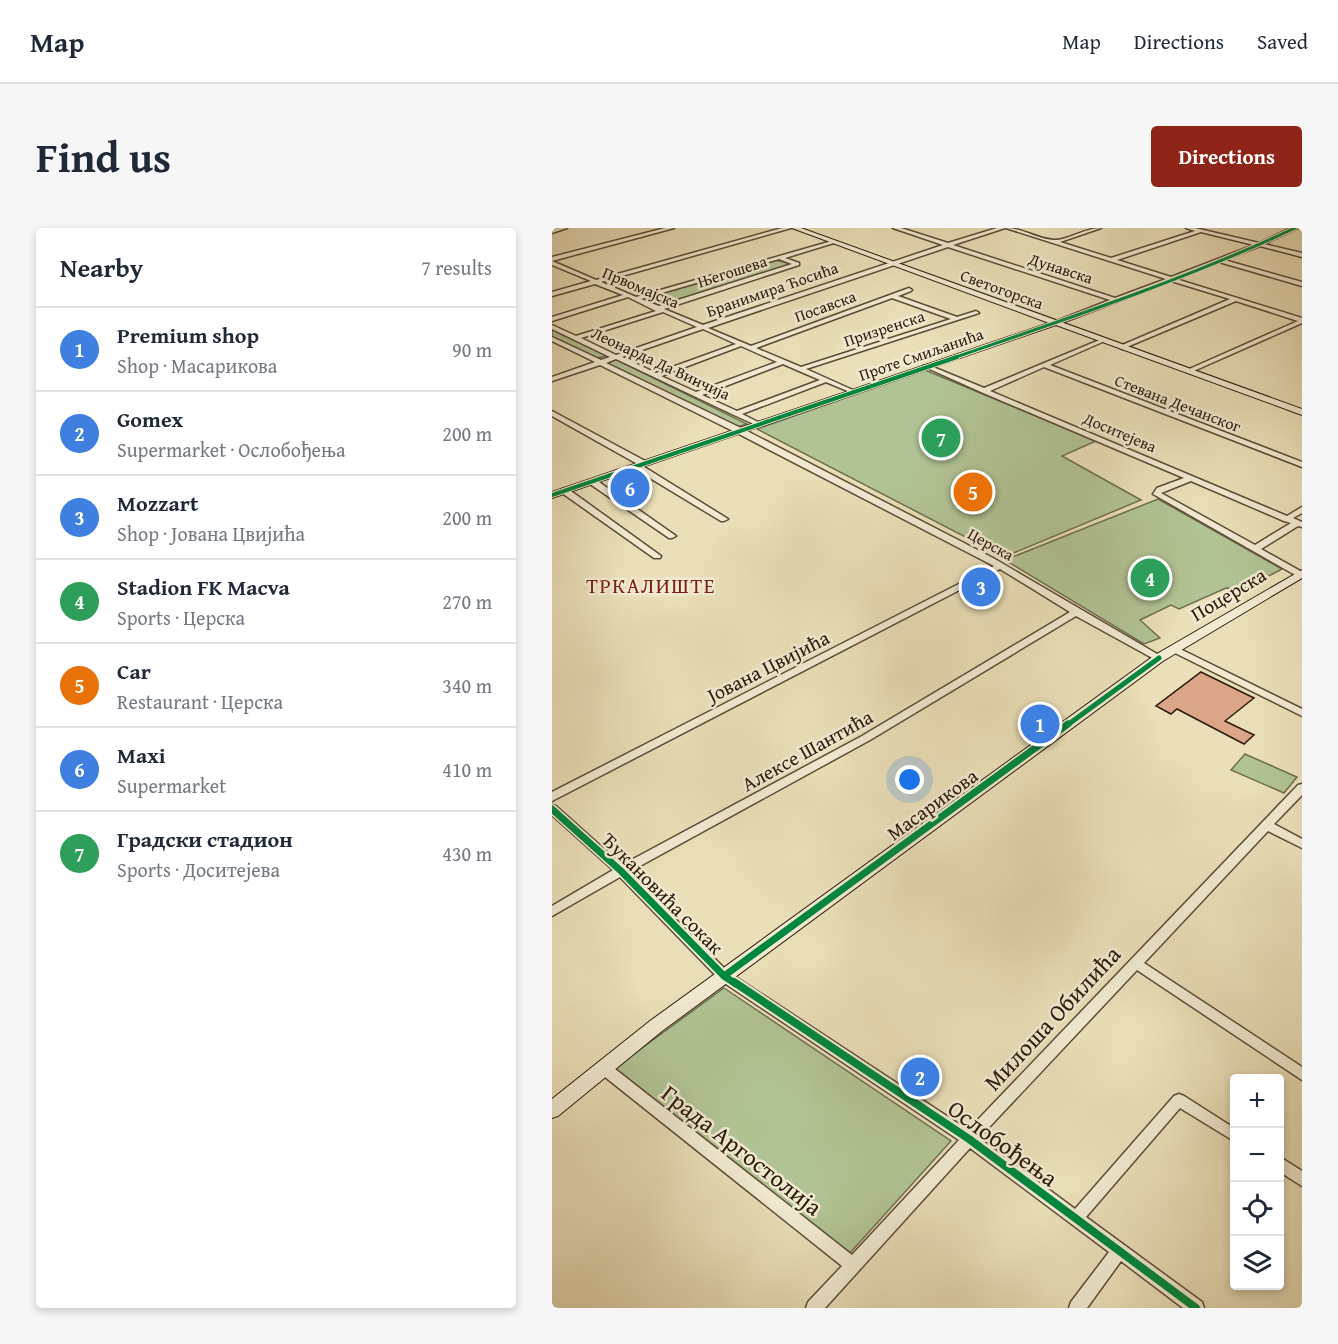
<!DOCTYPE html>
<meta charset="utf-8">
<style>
body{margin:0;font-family:"Gentium Book Plus",serif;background:#f6f6f7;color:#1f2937}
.controls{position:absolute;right:18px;bottom:18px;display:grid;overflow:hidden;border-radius:6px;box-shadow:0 3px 9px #0003}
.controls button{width:54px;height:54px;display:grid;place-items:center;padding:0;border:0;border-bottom:2px solid #e0e1e3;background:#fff;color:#1f2937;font:30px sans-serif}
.you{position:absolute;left:358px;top:552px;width:21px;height:21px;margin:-15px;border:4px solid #fff;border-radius:50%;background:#1a73e8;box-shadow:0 0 0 9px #1a73e833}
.badge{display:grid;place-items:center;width:39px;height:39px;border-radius:50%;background:#8f2418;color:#fff;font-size:20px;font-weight:700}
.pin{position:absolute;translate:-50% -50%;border:3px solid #fff;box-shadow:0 2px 6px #0006}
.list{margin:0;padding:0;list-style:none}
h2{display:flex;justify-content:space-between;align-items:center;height:78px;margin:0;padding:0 24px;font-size:26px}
h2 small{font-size:20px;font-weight:400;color:#747a83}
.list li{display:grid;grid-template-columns:39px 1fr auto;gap:18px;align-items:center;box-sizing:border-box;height:84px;padding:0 24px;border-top:2px solid #e0e1e3}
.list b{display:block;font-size:22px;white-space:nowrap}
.list p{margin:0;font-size:20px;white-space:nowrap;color:#747a83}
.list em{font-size:20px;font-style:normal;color:#747a83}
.icon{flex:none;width:33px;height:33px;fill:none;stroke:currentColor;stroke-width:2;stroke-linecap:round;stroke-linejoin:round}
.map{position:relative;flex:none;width:750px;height:1080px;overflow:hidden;border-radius:6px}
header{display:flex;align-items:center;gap:36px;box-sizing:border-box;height:84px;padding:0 30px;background:#fff;border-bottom:2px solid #e0e1e3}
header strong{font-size:28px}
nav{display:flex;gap:33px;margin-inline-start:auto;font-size:21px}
.intro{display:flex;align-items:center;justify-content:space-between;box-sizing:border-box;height:144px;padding:0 36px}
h1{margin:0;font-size:42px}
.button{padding:15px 27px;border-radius:6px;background:#8f2418;color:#fff;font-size:21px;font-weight:700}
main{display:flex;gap:36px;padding:0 36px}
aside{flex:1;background:#fff;border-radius:6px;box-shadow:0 3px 9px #0003}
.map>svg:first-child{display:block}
</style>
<header>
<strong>Map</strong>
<nav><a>Map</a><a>Directions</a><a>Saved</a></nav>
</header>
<div class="intro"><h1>Find us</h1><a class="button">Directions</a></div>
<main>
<aside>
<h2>Nearby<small>7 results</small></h2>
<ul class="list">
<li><span class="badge" style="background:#3f7fe0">1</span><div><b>Premium shop</b><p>Shop · Масарикова</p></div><em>90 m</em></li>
<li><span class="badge" style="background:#3f7fe0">2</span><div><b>Gomex</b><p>Supermarket · Ослобођења</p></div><em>200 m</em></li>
<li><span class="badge" style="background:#3f7fe0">3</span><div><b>Mozzart</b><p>Shop · Јована Цвијића</p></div><em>200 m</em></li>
<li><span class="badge" style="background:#2e9e5b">4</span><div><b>Stadion FK Macva</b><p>Sports · Церска</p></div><em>270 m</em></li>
<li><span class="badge" style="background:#e8710a">5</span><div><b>Car</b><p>Restaurant · Церска</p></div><em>340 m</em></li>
<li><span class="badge" style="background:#3f7fe0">6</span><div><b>Maxi</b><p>Supermarket</p></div><em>410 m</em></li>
<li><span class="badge" style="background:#2e9e5b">7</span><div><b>Градски стадион</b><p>Sports · Доситејева</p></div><em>430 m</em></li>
</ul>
</aside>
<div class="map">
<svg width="750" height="1080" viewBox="0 0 750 1080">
<rect width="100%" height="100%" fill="#eadfb8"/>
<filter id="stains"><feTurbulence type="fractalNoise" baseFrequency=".00333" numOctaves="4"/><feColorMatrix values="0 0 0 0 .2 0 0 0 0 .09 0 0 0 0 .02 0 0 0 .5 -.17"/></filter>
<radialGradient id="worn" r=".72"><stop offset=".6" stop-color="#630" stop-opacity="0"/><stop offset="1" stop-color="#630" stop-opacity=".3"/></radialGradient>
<g fill="#b1c394" stroke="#6e6e50" stroke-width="1.5">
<polygon points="223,32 241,36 109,79 89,71"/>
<polygon points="0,101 53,126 54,128 45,130 0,109"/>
<polygon points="60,131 63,131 195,196 185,199 52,135"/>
<polygon points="373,142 544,213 510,228 589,272 452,329 205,201"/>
<polygon points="606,271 730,341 692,361 674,360 627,381 619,377 588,392 608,410 592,416 453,332"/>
<polygon points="693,526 745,549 732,565 679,542"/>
<polygon points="172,760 399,913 298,1025 57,844"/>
</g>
<polygon fill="#dba588" stroke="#2c1a0c" stroke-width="1.5" points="649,444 702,470 673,493 702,507 692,516 625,481 619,486 604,478"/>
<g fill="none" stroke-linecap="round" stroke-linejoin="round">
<defs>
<g id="street">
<polygon points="6,0 15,0 0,5 0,1"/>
<polygon points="113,0 122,0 0,33 0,29"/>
<path d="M230,0h9l-190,54 35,15 196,-56 5,1 -52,16 14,5v2l-135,44 39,16 240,-80 -50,-17h8l47,15 49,-15h8l-52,17 162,53 51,-19 -160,-51c17,0 31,11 48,12 12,1 31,-12 47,-12l-41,14 51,16 84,-27 -9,-3h9l64,15 32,-15h7l-34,16 38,9v4l-42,-11 -36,14 78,22v4l-83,-24 -43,17 126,39v5l-113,50 -2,-1v-2l111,-49 -62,-20 -114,48 -2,-1v-2l110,-47 -59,-18 -115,44 -3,-2 1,-1 56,-22 -162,-53 -240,81 43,18 158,-58 3,2 -1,1 -13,5 59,21 19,-6 3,2 -173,56 49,22 -5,1 -24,-10 -84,32 18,9v2h-4l-22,-10 -118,-56 -10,4 137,66 250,129 171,100 -2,2h-6l-80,-44 -206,124 -241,132 99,100 240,158 330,-345 4,-1v11l-28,29 28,15v9l-34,-17 -124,132 158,104v13l-165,-110 -158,168 96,71 99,-113 5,-2 5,2 50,32v13l-54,-33 -94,109 116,85 2,6h-21l-62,-47 -34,47h-18l2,-6 38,-50 -139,-104 -145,160h-19l2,-6 34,-36 -242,-193 -2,-4 2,-4 5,-2 5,2 242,190 107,-115 -239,-160 -100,-103 -68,39v-10l61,-36 -61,-55v-10l4,1 66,59 240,-129 208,-124 -70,-43 -448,232v-9l442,-226 -257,-133 -137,-68 -48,16v-4l43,-15 -43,-21v-4l49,23 9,-3 -58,-28v-4l24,11 80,-25 -28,-14 -76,24v-4l71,-22 -28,-11 -43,12v-4l39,-11 -39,-16v-4l44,19zM649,4l53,13 -83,32 -54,-17zM227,31l13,5 -133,42 -18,-7zM340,70l59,21 -150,48 -45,-19zM111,84l34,15 -81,28 -35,-17zM151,101l33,15 -80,29 -34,-16zM189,118l36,16 -81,30 -35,-16zM231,136l37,16 -83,31 -35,-16z"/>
<path d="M550,111l5,1 -57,25 252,97v5l-258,-100 -54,24 297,125 15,-9v6l-9,5 9,4v5l-4,-1 -37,23 41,23v4h-5l-144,-82 4,-6 27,-10 -203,-86 -58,-26 5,-1 56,23zM639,253l93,40 7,2 -36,22 -94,-52z"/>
<polygon points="0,183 95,234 96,236 89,238 0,188"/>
<polygon points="83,237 89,237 176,291 172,293 169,293 83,241"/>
<polygon points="38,252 44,252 124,308 120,310 117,310 38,256"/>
<polygon points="10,261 16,261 109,328 108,330 102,330 10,265"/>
<polygon points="622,418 750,481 750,488 619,423 617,421 619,419"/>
<polygon points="728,929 750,943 750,958 728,944"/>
</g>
<g id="secondary">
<polygon points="240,0 249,0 750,181 750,187 504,97 0,270 0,264 497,95"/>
<polygon points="750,342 750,350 611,433 110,803 6,888 0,890 0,871 98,793 603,427"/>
</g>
</defs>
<use href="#street" stroke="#5c4b37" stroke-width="3"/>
<use href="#secondary" stroke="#2c1a0c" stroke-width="2"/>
<use href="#street" fill="#f1ead1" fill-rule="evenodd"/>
<use href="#secondary" fill="#f1ead1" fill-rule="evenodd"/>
<defs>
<path id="cycleway-far4" d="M401,130c113,-39 234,-79 342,-130"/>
<polyline id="cycleway-far3" points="0,267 405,129"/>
<polyline id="cycleway-far2" points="514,498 607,430"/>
<g id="cycleway-far1">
<polyline points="0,581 69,643 172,748 184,756"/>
<polyline points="172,748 516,496"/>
</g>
<polyline id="cycleway" points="182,754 417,911 644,1080"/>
</defs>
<use href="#cycleway-far4" stroke="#f1ead1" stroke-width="5"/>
<use href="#cycleway-far3" stroke="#f1ead1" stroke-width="6"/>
<use href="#cycleway-far2" stroke="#f1ead1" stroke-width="8"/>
<use href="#cycleway-far1" stroke="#f1ead1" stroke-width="10"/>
<use href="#cycleway" stroke="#f1ead1" stroke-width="12"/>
<use href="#cycleway-far4" stroke="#00873e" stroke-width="3"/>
<use href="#cycleway-far3" stroke="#00873e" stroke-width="4"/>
<use href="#cycleway-far2" stroke="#00873e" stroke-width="5"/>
<use href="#cycleway-far1" stroke="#00873e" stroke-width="7"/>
<use href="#cycleway" stroke="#00873e" stroke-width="8"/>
</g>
<g text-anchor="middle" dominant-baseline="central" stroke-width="5" stroke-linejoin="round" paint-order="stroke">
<g font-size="16" fill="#2c1a0c" stroke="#f1ead1">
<text transform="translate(509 40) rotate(18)">Дунавска</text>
<text transform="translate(180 43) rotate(-18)">Његошева</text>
<text transform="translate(89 59) rotate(23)">Првомајска</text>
<text transform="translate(220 61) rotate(-19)">Бранимира Ћосића</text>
<text transform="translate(450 61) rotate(20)">Светогорска</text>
<text transform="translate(273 78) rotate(-20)">Посавска</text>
<text transform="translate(332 100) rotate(-18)">Призренска</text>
<text transform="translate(369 126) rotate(-19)">Проте Смиљанића</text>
<text transform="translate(109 135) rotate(25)">Леонарда Да Винчија</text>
<text transform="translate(626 175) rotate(21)">Стевана Дечанског</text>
<text transform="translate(568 204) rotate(23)">Доситејева</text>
<text transform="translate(439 316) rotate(29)">Церска</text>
</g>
<g font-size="20" fill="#2c1a0c" stroke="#f1ead1">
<text transform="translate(676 366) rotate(-31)">Поцерска</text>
<text transform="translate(216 438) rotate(-27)">Јована Цвијића</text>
<text transform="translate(255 522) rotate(-29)">Алексе Шантића</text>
<text transform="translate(380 576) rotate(-36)">Масарикова</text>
<text transform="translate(111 665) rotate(45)">Ђукановића сокак</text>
</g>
<g font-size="21" letter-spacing="1.5" fill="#7a1f14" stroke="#f1ead1">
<text x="99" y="357">ТРКАЛИШТЕ</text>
</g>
<g font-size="24" fill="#2c1a0c" stroke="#f1ead1">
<text transform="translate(500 790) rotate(-47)">Милоша Обилића</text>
<text transform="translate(451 915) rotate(36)">Ослобођења</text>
<text transform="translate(190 922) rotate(38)">Града Аргостолија</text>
</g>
</g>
<rect width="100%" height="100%" filter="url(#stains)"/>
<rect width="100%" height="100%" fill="url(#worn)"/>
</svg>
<div class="controls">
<button>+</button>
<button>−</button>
<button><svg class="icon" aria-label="locate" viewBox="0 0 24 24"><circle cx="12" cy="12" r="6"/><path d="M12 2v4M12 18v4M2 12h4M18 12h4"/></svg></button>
<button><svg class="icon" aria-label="layers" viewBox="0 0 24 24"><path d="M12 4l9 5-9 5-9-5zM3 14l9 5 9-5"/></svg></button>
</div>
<div class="you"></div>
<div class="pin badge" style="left:488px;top:496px;background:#3f7fe0">1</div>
<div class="pin badge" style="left:368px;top:849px;background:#3f7fe0">2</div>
<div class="pin badge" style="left:429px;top:359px;background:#3f7fe0">3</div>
<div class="pin badge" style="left:598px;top:350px;background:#2e9e5b">4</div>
<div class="pin badge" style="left:421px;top:264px;background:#e8710a">5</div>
<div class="pin badge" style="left:78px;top:260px;background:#3f7fe0">6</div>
<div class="pin badge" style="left:389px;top:210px;background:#2e9e5b">7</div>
</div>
</main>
